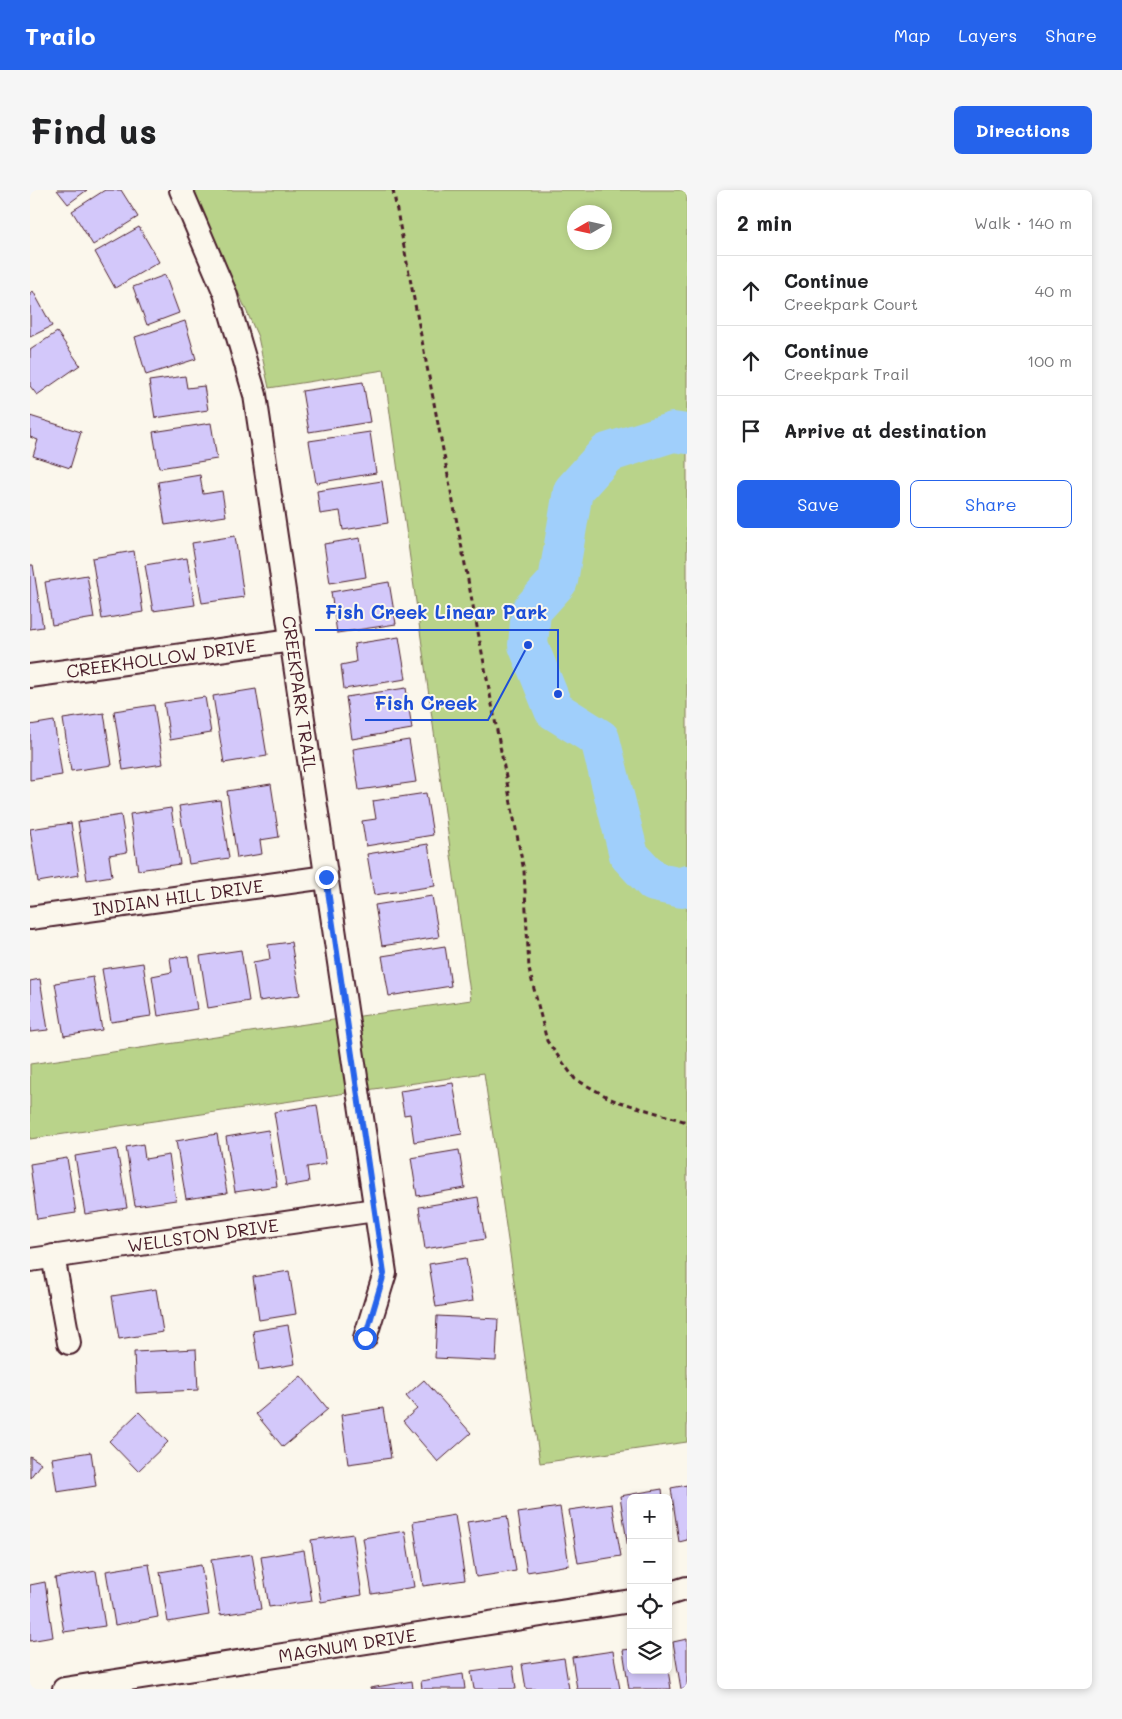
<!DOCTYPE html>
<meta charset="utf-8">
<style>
body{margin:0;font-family:Mali,sans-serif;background:#f6f6f6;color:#202124}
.controls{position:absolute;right:15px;bottom:15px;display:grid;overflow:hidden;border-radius:8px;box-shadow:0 2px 8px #0003}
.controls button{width:45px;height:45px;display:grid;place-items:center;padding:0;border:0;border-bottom:1px solid #e0e0e0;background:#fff;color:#202124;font:25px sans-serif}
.compass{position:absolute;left:537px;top:15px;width:45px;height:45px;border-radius:50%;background:#fff;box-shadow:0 2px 8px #0003;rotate:261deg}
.stop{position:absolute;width:15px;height:15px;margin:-11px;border:4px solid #2563eb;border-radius:50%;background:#fff}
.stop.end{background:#2563eb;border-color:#fff;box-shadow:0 1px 5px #0008}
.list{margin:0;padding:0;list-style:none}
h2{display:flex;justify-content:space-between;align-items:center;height:65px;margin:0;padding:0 20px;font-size:21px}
h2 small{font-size:16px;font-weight:400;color:#757577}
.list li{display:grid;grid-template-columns:32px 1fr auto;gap:15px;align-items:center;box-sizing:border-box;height:70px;padding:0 20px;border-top:1px solid #e0e0e0}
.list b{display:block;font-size:19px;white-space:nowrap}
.list p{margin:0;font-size:16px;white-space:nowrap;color:#757577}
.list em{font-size:16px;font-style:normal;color:#757577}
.actions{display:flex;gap:10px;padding:15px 20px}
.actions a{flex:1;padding:11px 0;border:1px solid #2563eb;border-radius:8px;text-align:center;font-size:18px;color:#2563eb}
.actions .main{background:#2563eb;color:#fff}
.icon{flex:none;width:28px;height:28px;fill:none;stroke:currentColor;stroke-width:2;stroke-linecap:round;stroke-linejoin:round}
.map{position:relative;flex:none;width:657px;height:1499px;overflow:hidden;border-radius:8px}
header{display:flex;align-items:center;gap:30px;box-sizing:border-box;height:70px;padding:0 25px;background:#2563eb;color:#fff}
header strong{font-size:24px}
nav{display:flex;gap:28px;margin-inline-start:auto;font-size:18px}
.intro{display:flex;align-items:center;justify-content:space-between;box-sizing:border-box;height:120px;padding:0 30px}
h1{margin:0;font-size:35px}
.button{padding:12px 22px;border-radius:8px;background:#2563eb;color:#fff;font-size:18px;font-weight:700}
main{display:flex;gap:30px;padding:0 30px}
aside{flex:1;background:#fff;border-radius:8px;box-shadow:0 2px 8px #0003}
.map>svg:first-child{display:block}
</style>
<header>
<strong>Trailo</strong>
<nav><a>Map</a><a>Layers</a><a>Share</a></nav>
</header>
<div class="intro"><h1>Find us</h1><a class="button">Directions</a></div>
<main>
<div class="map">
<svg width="657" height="1499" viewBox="0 0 657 1499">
<rect width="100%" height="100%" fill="#fbf7ec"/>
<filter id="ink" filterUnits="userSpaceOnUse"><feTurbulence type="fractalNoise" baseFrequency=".02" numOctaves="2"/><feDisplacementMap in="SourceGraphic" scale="10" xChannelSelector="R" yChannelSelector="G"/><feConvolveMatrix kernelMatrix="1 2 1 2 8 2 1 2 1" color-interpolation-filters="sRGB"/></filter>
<g filter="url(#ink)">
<path fill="#b9d38a" stroke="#82795a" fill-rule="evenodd" d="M163,0h494v1252l-147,21 -56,-390 -454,66v-75l441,-64 -87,-630 -115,18 -11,-51zM544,22h30v30h-30z"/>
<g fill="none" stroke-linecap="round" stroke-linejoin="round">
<polyline stroke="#a0cffb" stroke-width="40" points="657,244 643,242 577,263 543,301 528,391 501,421 498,455 524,520 570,549 599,665 624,692 652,698 657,695"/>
</g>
<g fill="#d3c8fa" stroke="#4a1f2b">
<polygon points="27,0 57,0 38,14"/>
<polygon points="75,0 91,0 108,27 63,55 42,21"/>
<polygon points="109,37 129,72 85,98 65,62"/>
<polygon points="135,85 149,123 117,135 103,97"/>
<polygon points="3,101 22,136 0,147 0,103"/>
<polygon points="155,131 166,169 116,185 105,147"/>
<polygon points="27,142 50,175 7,205 0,196 0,160"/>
<polygon points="155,186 157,198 174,196 178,220 125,228 119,191"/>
<polygon points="333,192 340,232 279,242 272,201"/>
<polygon points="0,226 51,242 40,278 3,266 8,250 0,247"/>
<polygon points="181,233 187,269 129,278 123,242"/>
<polygon points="340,242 346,283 286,293 279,251"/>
<polygon points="170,285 173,304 192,301 196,326 135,335 128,292"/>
<polygon points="352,291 358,333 313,340 310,321 290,324 287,301"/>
<polygon points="205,346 214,407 172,413 162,353"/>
<polygon points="330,348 336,387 300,393 294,354"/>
<polygon points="104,361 113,422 72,429 62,368"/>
<polygon points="157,368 165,415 123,421 115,375"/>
<polygon points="0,375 3,375 13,437 0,439"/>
<polygon points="57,385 64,428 22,435 15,392"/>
<polygon points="359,392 366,434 307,443 301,402"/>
<polygon points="369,447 376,489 314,499 311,475 326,472 324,454"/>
<polygon points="376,498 382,539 322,549 316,507"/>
<polygon points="226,499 237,566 194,573 183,506"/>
<polygon points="175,507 181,543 140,550 134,513"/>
<polygon points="124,515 133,574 93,580 84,521"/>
<polygon points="74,523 82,575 41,581 33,529"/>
<polygon points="24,531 32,585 0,590 0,535"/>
<polygon points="379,550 386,592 329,600 323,559"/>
<polygon points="241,594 249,647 230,650 232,664 207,668 197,601"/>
<polygon points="396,603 403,645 336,656 332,631 346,629 343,611"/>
<polygon points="190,610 199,668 159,674 149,616"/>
<polygon points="141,618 150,674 108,680 100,624"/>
<polygon points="91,625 97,662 79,665 82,686 57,690 48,632"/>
<polygon points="41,633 49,685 8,692 0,639"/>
<polygon points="398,654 405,696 344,705 337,664"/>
<polygon points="402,706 409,747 352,756 345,715"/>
<polygon points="261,752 270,805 229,811 223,772 240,769 238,755"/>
<polygon points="415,756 421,796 359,806 352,766"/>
<polygon points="211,760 219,811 178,818 170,766"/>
<polygon points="158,766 167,819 128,826 122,786 142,782 140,768"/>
<polygon points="113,773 121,826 81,832 72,779"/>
<polygon points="63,787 72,840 34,846 25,793"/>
<polygon points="10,789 18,840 0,842 0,791"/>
<polygon points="423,893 432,944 384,952 380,924 374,925 370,901"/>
<polygon points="287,915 296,974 277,977 279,992 256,996 244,922"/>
<polygon points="238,940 247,996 205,1002 196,947"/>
<polygon points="187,944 197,1003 156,1009 146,951"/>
<polygon points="113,954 115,969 139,965 146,1010 105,1016 96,957"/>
<polygon points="87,959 97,1018 55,1024 45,966"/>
<polygon points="429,960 435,998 387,1006 381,968"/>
<polygon points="37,968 46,1023 7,1029 0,974"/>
<polygon points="448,1007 455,1049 395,1059 389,1017"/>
<polygon points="436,1068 443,1111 406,1117 399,1074"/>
<polygon points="259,1081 266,1124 229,1130 223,1087"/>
<polygon points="126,1099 133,1142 89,1149 82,1106"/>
<polygon points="407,1126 468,1129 466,1171 405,1168"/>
<polygon points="258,1135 265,1174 229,1180 223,1141"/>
<polygon points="166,1159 168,1200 106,1203 104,1162"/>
<polygon points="271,1186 298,1219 253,1257 226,1224"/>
<polygon points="394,1190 441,1243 408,1272 373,1231 387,1219 376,1206"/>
<polygon points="353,1218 361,1268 318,1274 311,1225"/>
<polygon points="109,1222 138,1252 108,1281 79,1251"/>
<polygon points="61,1262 66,1296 27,1302 22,1268"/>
<polygon points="0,1266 11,1273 0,1288"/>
<polygon points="657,1295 657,1350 649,1352 641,1298"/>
<polygon points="632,1299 633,1308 601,1308 601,1364 599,1365 590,1306"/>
<polygon points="582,1314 591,1366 548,1373 539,1320"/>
<polygon points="530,1317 539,1375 497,1382 488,1323"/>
<polygon points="425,1325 435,1390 393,1396 383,1332"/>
<polygon points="477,1326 486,1381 446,1387 437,1332"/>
<polygon points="375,1341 384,1397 342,1404 333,1348"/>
<polygon points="323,1344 332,1405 291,1412 281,1350"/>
<polygon points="274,1360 282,1411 239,1417 231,1367"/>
<polygon points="222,1364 231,1419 190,1425 181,1370"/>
<polygon points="119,1374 128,1427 85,1435 76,1381"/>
<polygon points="171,1375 179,1425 138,1432 130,1382"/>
<polygon points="66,1381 75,1436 34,1442 25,1388"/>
<polygon points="15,1392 23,1447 0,1451 0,1395"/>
<polygon points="657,1449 657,1499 651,1499 643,1452"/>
<polygon points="601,1459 601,1480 638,1480 641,1499 599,1499 593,1460"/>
<polygon points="583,1461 590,1499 547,1499 542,1467"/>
<polygon points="534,1468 539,1499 496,1499 492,1474"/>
<polygon points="483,1476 486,1499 444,1499 441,1482"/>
<polygon points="433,1484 435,1499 392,1499 391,1491"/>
<polygon points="382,1491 383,1499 340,1499 340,1498"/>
</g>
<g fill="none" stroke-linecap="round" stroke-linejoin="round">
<defs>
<g id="minor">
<polyline points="151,0 195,103 225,205 355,1083 335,1148"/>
<polyline points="0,486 262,450"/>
<polyline points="0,728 296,687"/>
<polyline points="23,1066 39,1153"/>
<polyline points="0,1070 345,1020"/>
<polyline points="638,1404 657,1398"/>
<polyline points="34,1499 601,1411"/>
</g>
</defs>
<use href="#minor" stroke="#4a1f2b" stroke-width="26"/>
<polyline stroke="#4a1f2b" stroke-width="3" stroke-dasharray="5 4" stroke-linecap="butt" points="363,0 494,681 499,779 517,851 545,889 583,910 657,932"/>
<use href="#minor" stroke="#fbf7ec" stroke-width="22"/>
</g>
</g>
<g fill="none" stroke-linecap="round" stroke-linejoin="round" filter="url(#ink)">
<polyline stroke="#2563eb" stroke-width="6" points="296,687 354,1084 335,1148"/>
</g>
<g text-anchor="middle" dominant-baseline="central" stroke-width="4" stroke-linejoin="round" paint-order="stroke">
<g font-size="18" fill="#4a1f2b" stroke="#fbf7ec">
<text transform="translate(131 468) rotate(-8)">CREEKHOLLOW DRIVE</text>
<text transform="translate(270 504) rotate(82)">CREEKPARK TRAIL</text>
<text transform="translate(148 707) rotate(-8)">INDIAN HILL DRIVE</text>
<text transform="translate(173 1045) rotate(-8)">WELLSTON DRIVE</text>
<text transform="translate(317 1455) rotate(-9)">MAGNUM DRIVE</text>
</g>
</g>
<path fill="none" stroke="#1d4ed8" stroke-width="2" d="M528 504L528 440H285M498 455L458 530H335"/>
<g fill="#1d4ed8" stroke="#fbf7ec" stroke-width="2">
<circle cx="528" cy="504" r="5"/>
<circle cx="498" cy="455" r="5"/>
</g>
<g font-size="19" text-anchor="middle" font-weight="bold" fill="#1d4ed8" stroke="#fbf7ec" stroke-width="4" stroke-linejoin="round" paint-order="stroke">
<text x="406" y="429">Fish Creek Linear Park</text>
<text x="396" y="520">Fish Creek</text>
</g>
</svg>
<div class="controls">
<button>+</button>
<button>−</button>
<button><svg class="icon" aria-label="locate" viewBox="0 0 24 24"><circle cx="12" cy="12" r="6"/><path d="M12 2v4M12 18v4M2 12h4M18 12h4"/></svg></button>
<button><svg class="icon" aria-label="layers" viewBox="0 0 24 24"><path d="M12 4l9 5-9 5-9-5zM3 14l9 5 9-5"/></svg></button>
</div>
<svg class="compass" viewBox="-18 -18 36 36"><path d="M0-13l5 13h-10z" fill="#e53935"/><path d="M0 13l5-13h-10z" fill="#757577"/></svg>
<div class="stop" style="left:335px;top:1148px"></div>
<div class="stop end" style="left:296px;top:687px"></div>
</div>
<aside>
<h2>2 min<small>Walk · 140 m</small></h2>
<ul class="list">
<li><svg class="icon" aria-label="ahead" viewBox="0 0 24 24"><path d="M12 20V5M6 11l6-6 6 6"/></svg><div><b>Continue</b><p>Creekpark Court</p></div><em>40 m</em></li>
<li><svg class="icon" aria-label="ahead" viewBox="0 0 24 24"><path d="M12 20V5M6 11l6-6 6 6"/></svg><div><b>Continue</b><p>Creekpark Trail</p></div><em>100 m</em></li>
<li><svg class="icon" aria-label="arrive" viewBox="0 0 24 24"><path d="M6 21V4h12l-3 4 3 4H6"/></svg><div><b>Arrive at destination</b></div></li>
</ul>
<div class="actions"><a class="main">Save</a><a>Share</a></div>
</aside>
</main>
